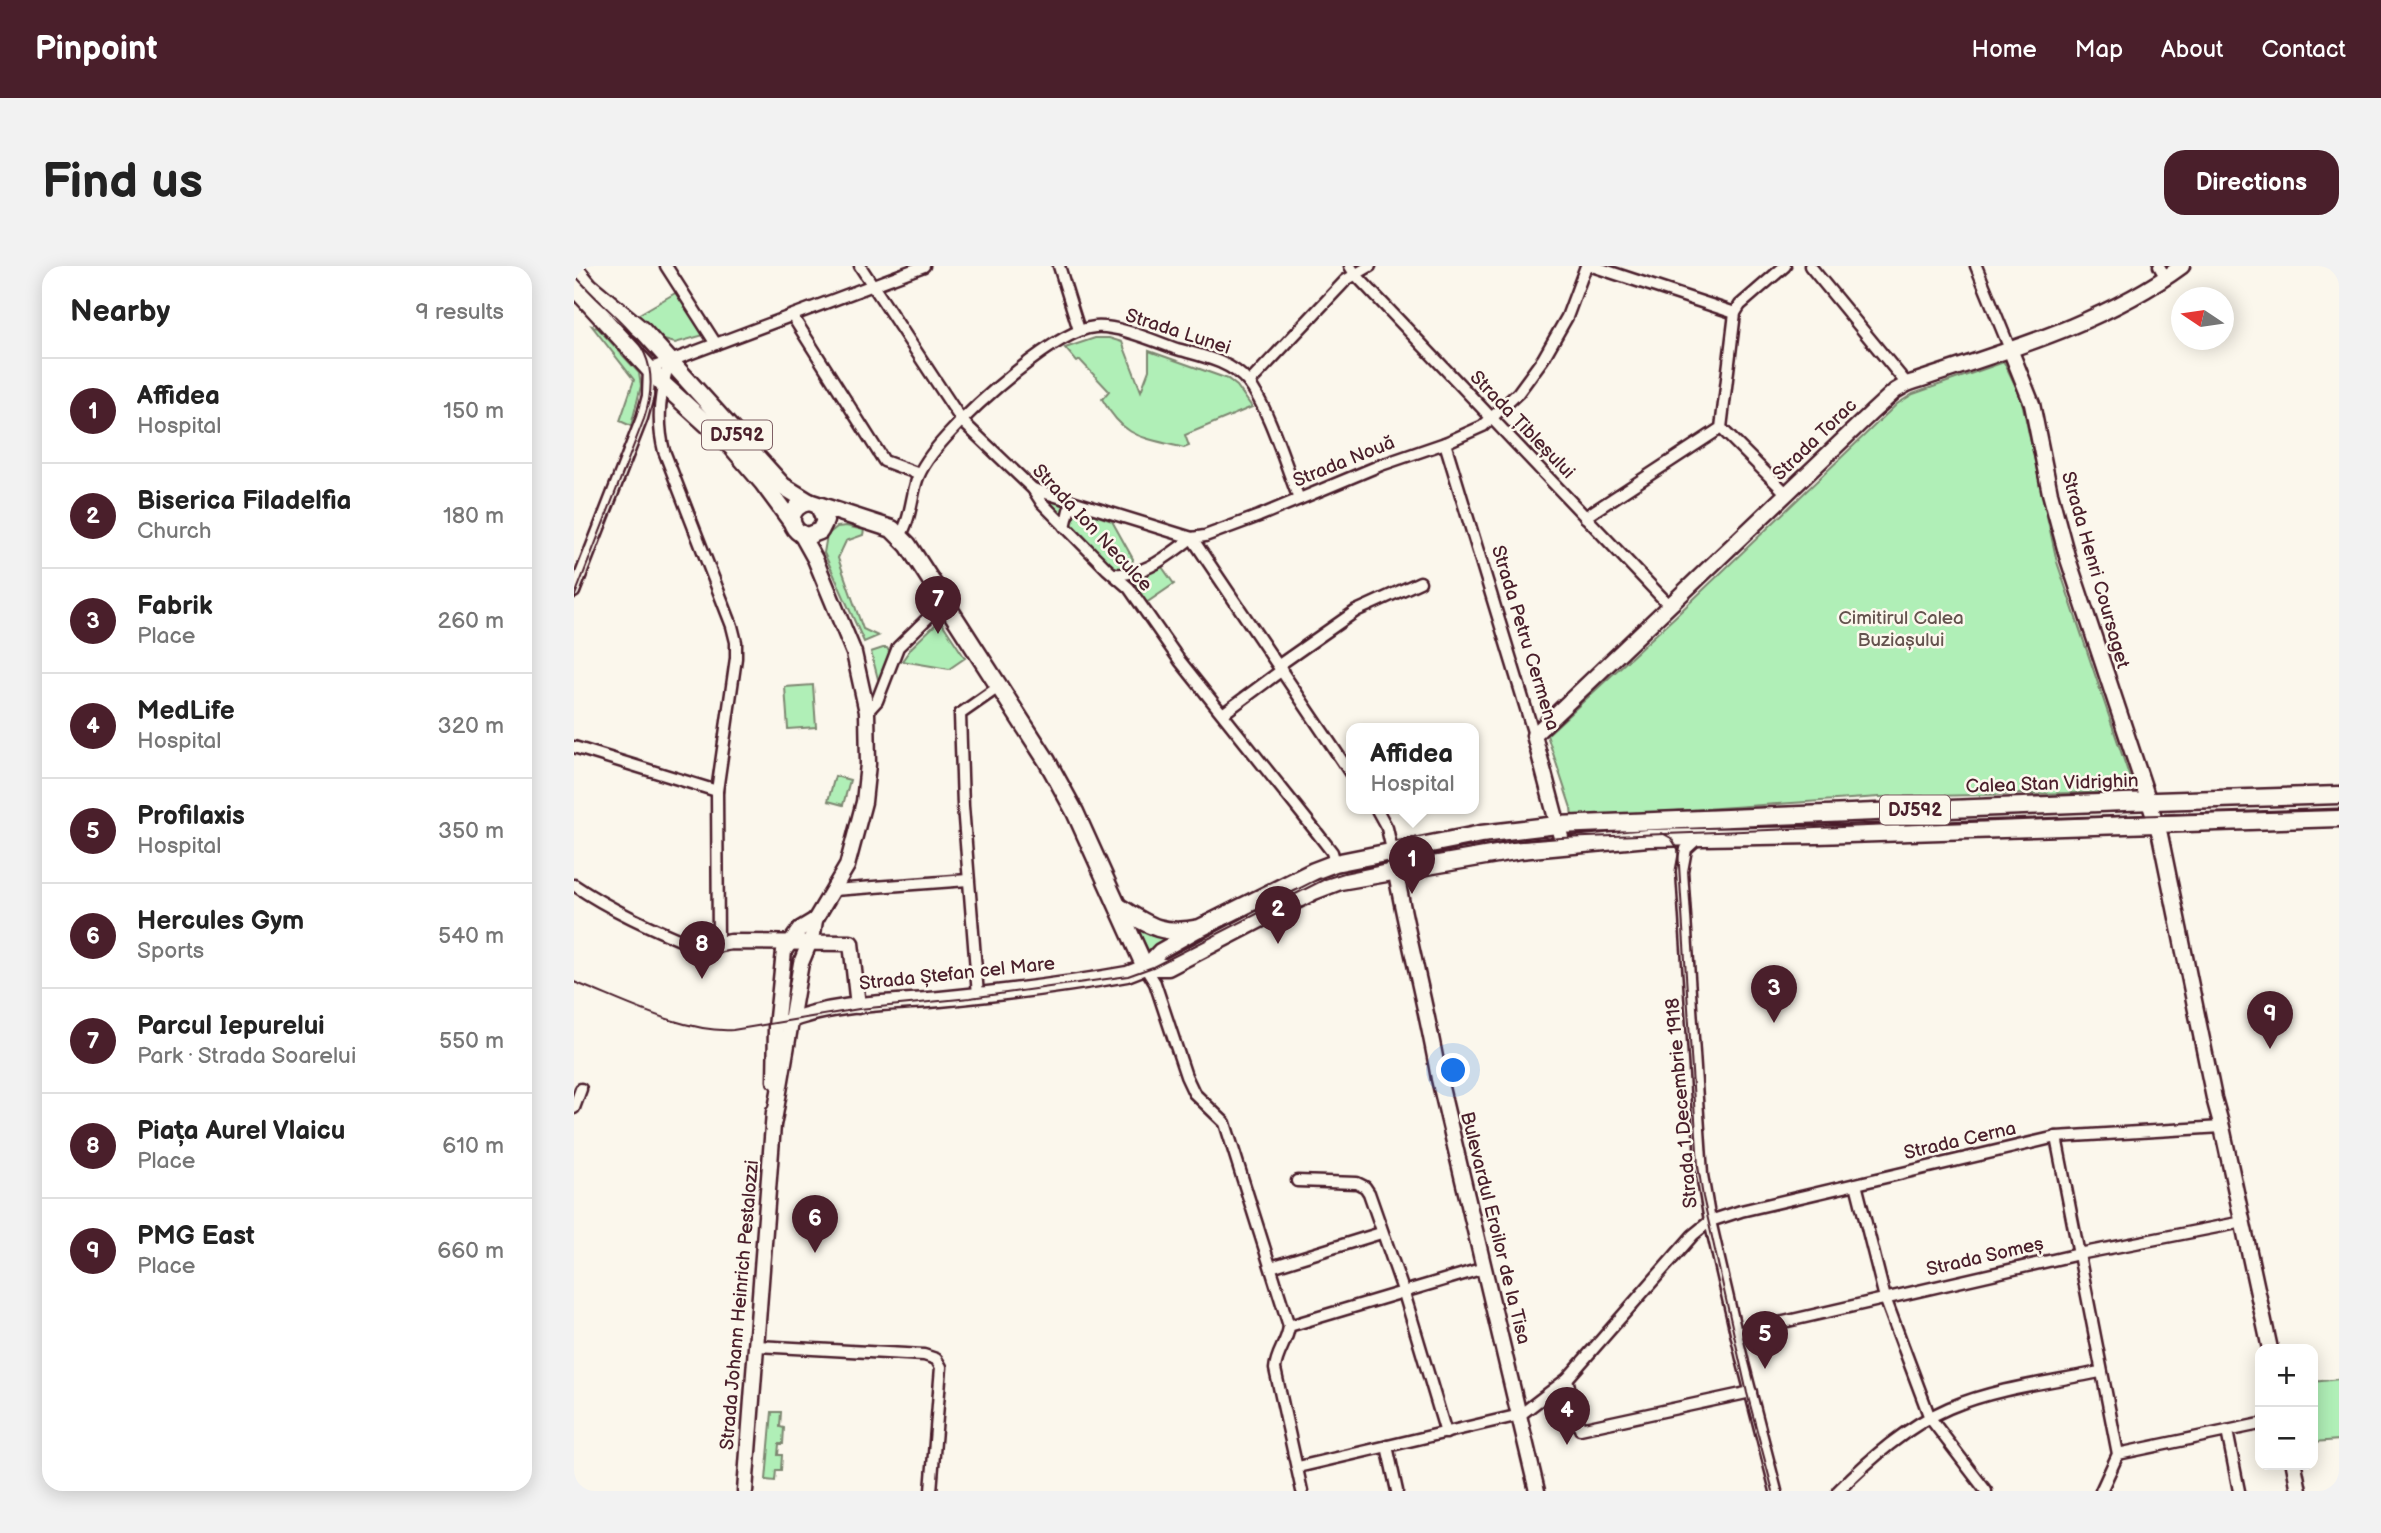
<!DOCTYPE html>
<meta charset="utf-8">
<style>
body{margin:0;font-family:"Balsamiq Sans",sans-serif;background:#f2f2f2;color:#222}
.controls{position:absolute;right:21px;bottom:21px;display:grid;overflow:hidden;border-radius:14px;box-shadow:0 4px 18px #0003}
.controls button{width:63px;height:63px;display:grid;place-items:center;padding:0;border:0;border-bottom:2px solid #e0e0e0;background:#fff;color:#222;font:35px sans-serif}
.compass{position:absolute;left:1597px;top:21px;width:63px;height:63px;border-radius:50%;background:#fff;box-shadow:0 4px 18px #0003;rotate:283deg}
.you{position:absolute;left:880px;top:805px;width:24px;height:24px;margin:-18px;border:5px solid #fff;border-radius:50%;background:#1a73e8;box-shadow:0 0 0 10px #1a73e833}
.badge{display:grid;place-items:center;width:46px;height:46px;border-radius:50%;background:#4a1f2b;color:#fff;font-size:23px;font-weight:700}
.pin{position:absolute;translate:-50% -58px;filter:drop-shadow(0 2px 4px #0008)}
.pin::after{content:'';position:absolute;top:37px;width:24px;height:21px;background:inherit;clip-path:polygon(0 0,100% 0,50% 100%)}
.popup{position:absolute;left:772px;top:457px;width:133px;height:91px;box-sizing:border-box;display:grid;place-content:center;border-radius:14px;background:#fff;filter:drop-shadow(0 2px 5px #0005);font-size:23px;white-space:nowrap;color:#767676}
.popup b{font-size:26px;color:#222}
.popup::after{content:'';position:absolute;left:50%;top:100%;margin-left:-14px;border:14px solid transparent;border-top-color:#fff}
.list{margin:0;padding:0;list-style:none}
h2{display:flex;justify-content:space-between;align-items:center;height:91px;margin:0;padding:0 28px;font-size:30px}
h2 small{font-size:23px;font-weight:400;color:#767676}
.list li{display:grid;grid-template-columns:46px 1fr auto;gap:21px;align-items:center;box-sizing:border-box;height:105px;padding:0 28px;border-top:2px solid #e0e0e0}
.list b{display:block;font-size:26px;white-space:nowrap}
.list p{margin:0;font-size:23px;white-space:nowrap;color:#767676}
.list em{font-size:23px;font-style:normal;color:#767676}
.map{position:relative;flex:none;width:1765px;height:1225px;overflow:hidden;border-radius:21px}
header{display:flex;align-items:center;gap:42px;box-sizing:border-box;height:98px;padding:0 35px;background:#4a1f2b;color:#fff}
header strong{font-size:33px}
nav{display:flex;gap:38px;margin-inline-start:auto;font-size:24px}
.intro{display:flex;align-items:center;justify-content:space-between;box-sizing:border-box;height:168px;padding:0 42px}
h1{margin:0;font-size:49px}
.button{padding:18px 32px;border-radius:21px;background:#4a1f2b;color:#fff;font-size:24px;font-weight:700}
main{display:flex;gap:42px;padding:0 42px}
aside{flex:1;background:#fff;border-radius:21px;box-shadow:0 4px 18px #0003}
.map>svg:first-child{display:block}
</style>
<header>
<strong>Pinpoint</strong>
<nav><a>Home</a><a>Map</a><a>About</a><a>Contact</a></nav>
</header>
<div class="intro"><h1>Find us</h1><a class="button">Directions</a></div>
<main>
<aside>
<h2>Nearby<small>9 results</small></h2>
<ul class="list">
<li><span class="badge">1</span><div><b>Affidea</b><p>Hospital</p></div><em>150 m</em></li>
<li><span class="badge">2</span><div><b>Biserica Filadelfia</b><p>Church</p></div><em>180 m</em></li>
<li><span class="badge">3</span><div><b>Fabrik</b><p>Place</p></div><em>260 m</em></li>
<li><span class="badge">4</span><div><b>MedLife</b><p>Hospital</p></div><em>320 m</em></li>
<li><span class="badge">5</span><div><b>Profilaxis</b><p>Hospital</p></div><em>350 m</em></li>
<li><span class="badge">6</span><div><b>Hercules Gym</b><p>Sports</p></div><em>540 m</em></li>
<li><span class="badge">7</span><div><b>Parcul Iepurelui</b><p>Park · Strada Soarelui</p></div><em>550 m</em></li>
<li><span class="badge">8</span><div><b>Piața Aurel Vlaicu</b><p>Place</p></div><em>610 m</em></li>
<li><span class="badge">9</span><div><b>PMG East</b><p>Place</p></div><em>660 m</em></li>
</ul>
</aside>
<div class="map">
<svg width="1765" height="1225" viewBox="0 0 1765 1225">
<rect width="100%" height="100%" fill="#fbf7ec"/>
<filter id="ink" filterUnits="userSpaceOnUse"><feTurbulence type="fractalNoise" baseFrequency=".0143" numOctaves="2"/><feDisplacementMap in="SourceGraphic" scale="14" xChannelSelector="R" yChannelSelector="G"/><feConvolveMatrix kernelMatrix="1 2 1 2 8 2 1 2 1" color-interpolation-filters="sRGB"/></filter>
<g filter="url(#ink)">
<g fill="#b0efb7" stroke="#7d8771" stroke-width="2">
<polygon points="103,26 130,69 101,77 90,74 60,51"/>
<polygon points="18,60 24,62 65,107 67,120 57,160 46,155 60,114"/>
<path d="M521,72h14l13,4 19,49 8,-21v-19l79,28 9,7 15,21 -67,28 4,11 -5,2c-42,-11 -59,-9 -82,-49l7,-8 -29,-31 -3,2 -12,-14z"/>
<polygon points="1430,96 1447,131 1483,296 1558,518 1552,526 1305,531 998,552 997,542 973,469 1104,348 1323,138 1339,128"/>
<polygon points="473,232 538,255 559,293 558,299 545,303 537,300 471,234"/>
<polygon points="272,260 290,264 289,269 272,275 264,292 289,363 304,370 290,376 250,287 253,269 263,261"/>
<polygon points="586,298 600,318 572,337 561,320 562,314"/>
<polygon points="366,354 391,392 375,403 328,395 338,381"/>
<polygon points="309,382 313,382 316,387 305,417 297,386"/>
<polygon points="239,419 242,461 214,463 211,421"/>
<polygon points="261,510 276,514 269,539 254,535"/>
<polygon points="561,658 599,671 575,686"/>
<polygon points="1765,1113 1765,1174 1740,1176 1739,1116"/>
<polygon points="198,1146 207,1146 206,1161 210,1162 209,1178 205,1178 204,1189 208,1189 207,1204 202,1204 201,1215 192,1214"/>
</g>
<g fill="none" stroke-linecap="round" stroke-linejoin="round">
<defs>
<g id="street">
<polyline points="92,0 142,78"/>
<polyline points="286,0 388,155 459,223 468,237 533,303 555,322 606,395 744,568 758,586 761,597"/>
<polyline points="485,0 505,64"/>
<polyline points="776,0 781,8 1096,340"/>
<polyline points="1018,0 1161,47"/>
<polyline points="1236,0 1333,118"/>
<polyline points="1402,0 1436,83"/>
<polyline points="1585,0 1592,12"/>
<polyline points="219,51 310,195 345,208"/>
<path d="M96,94c-10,31 -14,60 -6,91l68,175 4,16v16l-19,133 1,154"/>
<polyline points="675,117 772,14 796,0"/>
<polyline points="1147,162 1213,228"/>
<polyline points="871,177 960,469"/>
<polyline points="459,223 618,272 631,270 685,250 807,199 871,177 909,160 944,127 969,93 993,51 1012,0"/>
<polyline points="1011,251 1147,162 1161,47 1166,39 1211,0"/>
<polyline points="491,261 495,244 505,239"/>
<path d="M326,270c11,-17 11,-38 17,-56 5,-15 19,-32 30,-44 27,-30 109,-106 148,-109 23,-2 59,14 82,22 25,7 53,12 71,33 21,26 38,85 51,117"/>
<polyline points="618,272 777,508"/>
<path d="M541,308c31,2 53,-19 77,-36"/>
<polyline points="0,326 68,152 74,130 75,103 350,0"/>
<polyline points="705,399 782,345 846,316"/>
<polyline points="293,446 303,435 324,381 370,336"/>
<polyline points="650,447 708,404"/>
<polyline points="0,481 143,525"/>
<polyline points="802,542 813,562 818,584"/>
<polyline points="1124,572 1112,583 1108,605 1128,909 1136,955 1169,1097 1202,1225"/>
<path d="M0,619c37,25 77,43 118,60"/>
<polyline points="260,624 394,614"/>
<path d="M571,701l10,16 31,93 8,17 31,30 64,203c-1,15 -13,27 -14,43l27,122"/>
<polyline points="404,729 389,540 386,448 426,420"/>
<polyline points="0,842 7,823"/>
<polyline points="1482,871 1544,1188 1527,1225"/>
<polyline points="723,915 783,917 791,921 795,927 830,1027 872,1167"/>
<polyline points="1282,918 1311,1032 1356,1152 1412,1225"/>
<polyline points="697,1001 807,967"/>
<polyline points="715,1060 910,1002"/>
<polyline points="1162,1067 1505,988 1669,956"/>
<polyline points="183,1080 350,1089 362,1093 367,1101 357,1225"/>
<polyline points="993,1113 1006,1163 1177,1126"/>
<polyline points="1653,1165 1665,1225"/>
<polyline points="813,1180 823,1225"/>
<polyline points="1544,1188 1686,1158"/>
<polyline points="724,1201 946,1149 993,1113 1119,969 1136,955 1167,945 1482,871 1648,861"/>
<path d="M1264,1225c32,-32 69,-65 111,-83 47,-20 102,-26 151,-36"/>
</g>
<g id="secondary">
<polyline points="1436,83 1458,138 1476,227 1493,290 1586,569 1640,832 1648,861 1696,1083"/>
<path d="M989,579l-29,-110 337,-322 24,-22 12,-7c94,-32 195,-59 275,-118"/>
<path d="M818,584c12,77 34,152 47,229l98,412"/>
<polyline points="118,679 130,681 157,676 277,677 284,740"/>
<path d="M212,756c45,-19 105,-19 154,-23 62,-6 126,-14 187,-25l18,-7 15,-16 39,-22"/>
<polyline points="201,815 202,761 210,685 226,663 241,654"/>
<polyline points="200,855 227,697 239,668 241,654 273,600 290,536 294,498 293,446 280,387 241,293 227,268"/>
<polyline points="1720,1199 1725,1225"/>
<polyline points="171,1225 200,846"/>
</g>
<g id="primary">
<polyline points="0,2 15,20 69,65 209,220 235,236"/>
<polyline points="0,21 89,118 158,181 189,217 217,255"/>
<path d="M245,240l6,15 -5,10 -13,5c-22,-6 -19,-31 2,-34l83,27 16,16 139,216 28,51 70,155h23l146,-76 26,-10 180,-31 128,-12 169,-3 522,-17"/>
<path d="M544,640c31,20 44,30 82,22l114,-57 21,-8 146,-29 76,-9 567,-23 215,-7"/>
</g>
</defs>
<use href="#street" stroke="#4a1f2b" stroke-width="15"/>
<use href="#secondary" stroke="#4a1f2b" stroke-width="19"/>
<use href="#primary" stroke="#4a1f2b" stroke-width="21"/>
<use href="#street" stroke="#fbf7ec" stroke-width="10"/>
<use href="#secondary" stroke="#fbf7ec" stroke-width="14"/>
<use href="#primary" stroke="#fbf7ec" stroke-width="16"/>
<g stroke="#4a1f2b" stroke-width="2">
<path d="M0,8c42,52 96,68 70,145l-70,179"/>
<polyline points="1088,567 1097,572 1104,583 1124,900 1129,931 1173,1127 1199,1225"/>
<path d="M0,716c47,18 109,51 159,48l126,-21 111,-11 158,-22 25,-9 172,-88 19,-6 120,-25 45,-6 52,-4 564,-22 214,-6"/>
</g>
</g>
</g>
<g text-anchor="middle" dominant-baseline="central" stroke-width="5" stroke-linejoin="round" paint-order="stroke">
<g fill="#fbf7ec" stroke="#7f6065" stroke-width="2">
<rect x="128" y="154.5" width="70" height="29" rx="5"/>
<rect x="1306" y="529.5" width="70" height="29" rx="5"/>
</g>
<g font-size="18" font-weight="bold" fill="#4a1f2b">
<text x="163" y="169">DJ592</text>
<text x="1341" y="544">DJ592</text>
</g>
<g font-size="19" fill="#4a1f2b" stroke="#fbf7ec">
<text transform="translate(604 66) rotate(18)">Strada Lunei</text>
<text transform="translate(948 159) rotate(46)">Strada Țibleșului</text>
<text transform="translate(1241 174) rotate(-44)">Strada Torac</text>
<text transform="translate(770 196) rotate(-22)">Strada Nouă</text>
<text transform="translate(518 262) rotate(47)">Strada Ion Neculce</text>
<text transform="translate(1521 304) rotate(74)">Strada Henri Coursaget</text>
<text transform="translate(951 372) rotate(73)">Strada Petru Cermena</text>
<text transform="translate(1478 518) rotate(-2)">Calea Stan Vidrighin</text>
<text transform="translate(383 708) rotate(-6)">Strada Ștefan cel Mare</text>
<text transform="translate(1108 837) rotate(-95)">Strada 1 Decembrie 1918</text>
<text transform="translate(1386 875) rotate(-13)">Strada Cerna</text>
<text transform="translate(921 962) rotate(76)">Bulevardul Eroilor de la Tisa</text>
<text transform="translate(1411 991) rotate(-13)">Strada Someș</text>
<text transform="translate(166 1039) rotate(-85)">Strada Johann Heinrich Pestalozzi</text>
</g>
<g font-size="19" fill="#64534e" stroke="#fbf7ec">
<text x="1327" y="352">Cimitirul Calea<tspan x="1327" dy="22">Buziașului</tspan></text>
</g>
</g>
</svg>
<div class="controls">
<button>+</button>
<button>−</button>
</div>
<svg class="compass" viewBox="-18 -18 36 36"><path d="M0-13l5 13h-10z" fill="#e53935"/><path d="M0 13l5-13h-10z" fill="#767676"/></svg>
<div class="you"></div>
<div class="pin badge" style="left:838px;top:628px">1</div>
<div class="popup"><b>Affidea</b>Hospital</div>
<div class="pin badge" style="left:704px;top:678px">2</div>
<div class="pin badge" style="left:1200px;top:757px">3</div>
<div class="pin badge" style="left:993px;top:1179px">4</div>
<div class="pin badge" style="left:1191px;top:1103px">5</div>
<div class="pin badge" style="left:241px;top:987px">6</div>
<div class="pin badge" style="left:364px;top:368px">7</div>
<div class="pin badge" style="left:128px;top:713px">8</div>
<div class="pin badge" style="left:1696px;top:783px">9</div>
</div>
</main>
